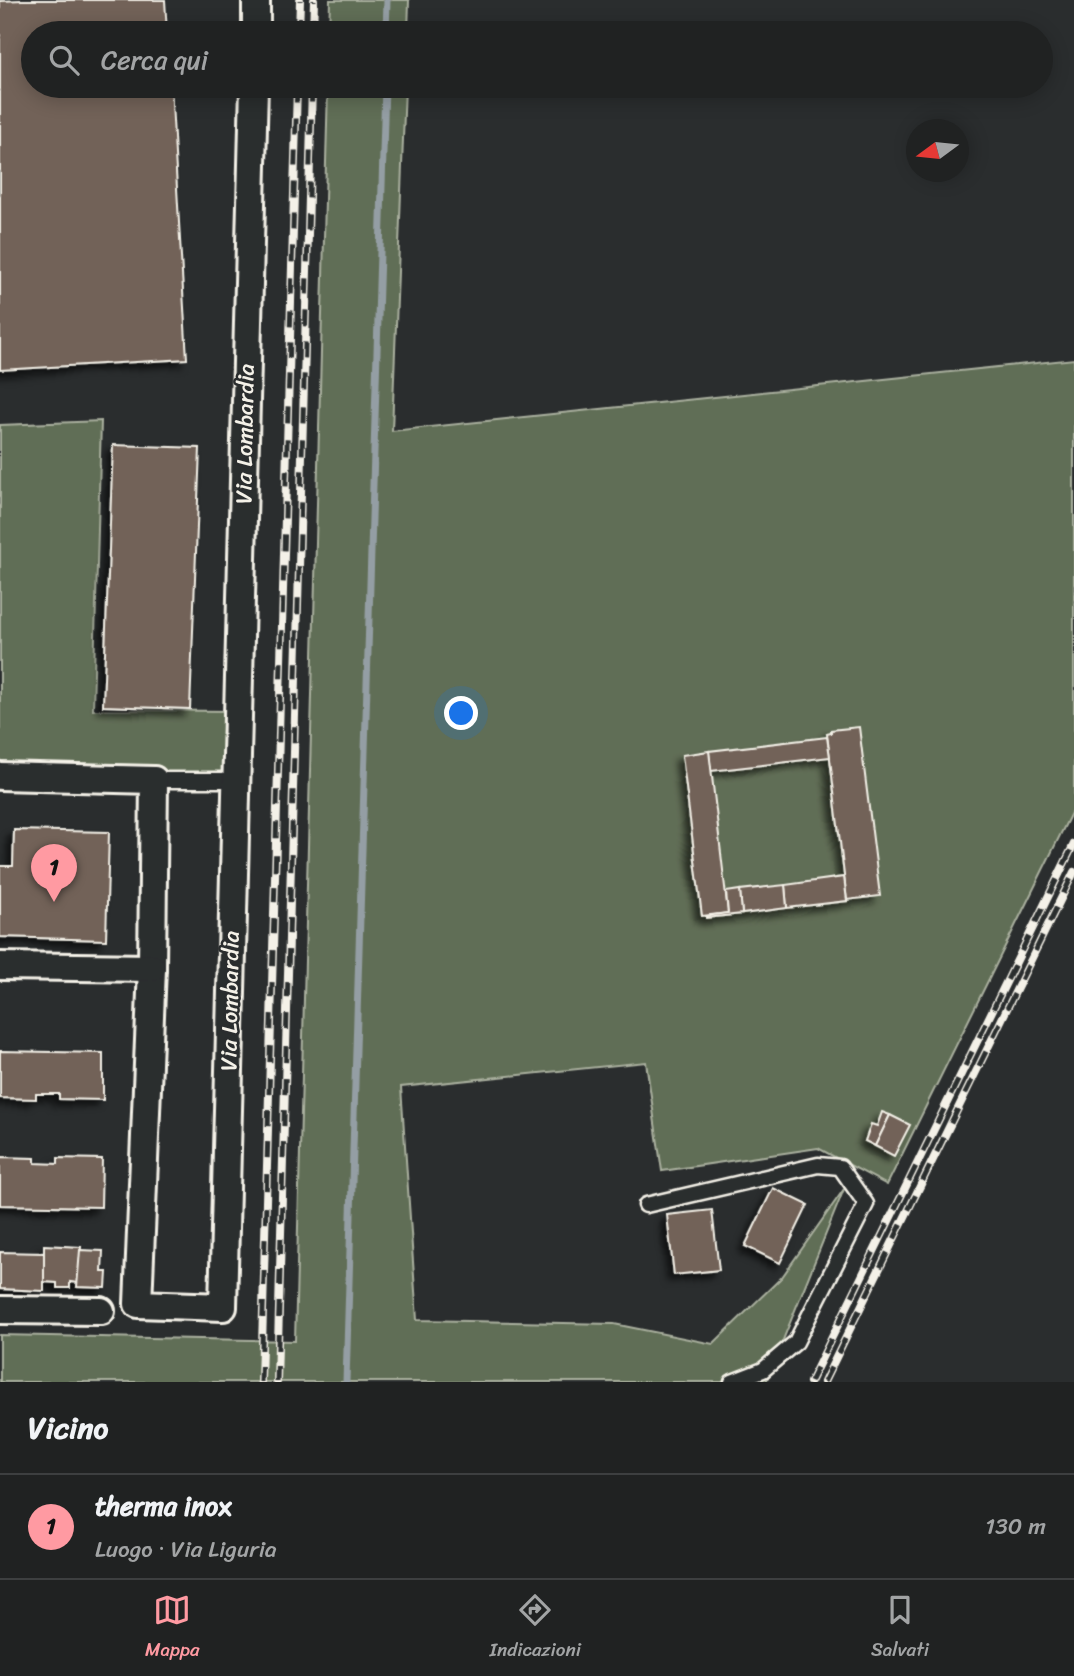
<!DOCTYPE html>
<html lang="it">
<meta charset="utf-8">
<style>
body{margin:0;font-family:Sriracha,sans-serif;background:#2d2f2f;color:#f1f3f6}
.compass{position:absolute;left:906px;top:119px;width:63px;height:63px;border-radius:50%;background:#202222;box-shadow:0 4px 18px #0003;rotate:255deg}
.you{position:absolute;left:462px;top:714px;width:24px;height:24px;margin:-18px;border:5px solid #fff;border-radius:50%;background:#1a73e8;box-shadow:0 0 0 10px #1a73e833}
.badge{display:grid;place-items:center;width:46px;height:46px;border-radius:50%;background:#ff9aa2;color:#111;font-size:23px;font-weight:700}
.pin{position:absolute;translate:-50% -58px;filter:drop-shadow(0 2px 4px #0008)}
.pin::after{content:'';position:absolute;top:37px;width:24px;height:21px;background:inherit;clip-path:polygon(0 0,100% 0,50% 100%)}
.list{margin:0;padding:0;list-style:none}
h2{display:flex;justify-content:space-between;align-items:center;height:91px;margin:0;padding:0 28px;font-size:30px}
h2 small{font-size:23px;font-weight:400;color:#a2a4a5}
.list li{display:grid;grid-template-columns:46px 1fr auto;gap:21px;align-items:center;box-sizing:border-box;height:105px;padding:0 28px;border-top:2px solid #3d3f40}
.list b{display:block;font-size:26px;white-space:nowrap}
.list p{margin:0;font-size:23px;white-space:nowrap;color:#a2a4a5}
.list em{font-size:23px;font-style:normal;color:#a2a4a5}
.icon{flex:none;width:38px;height:38px;fill:none;stroke:currentColor;stroke-width:2;stroke-linecap:round;stroke-linejoin:round}
.map{position:relative;flex:none;width:1074px;height:1382px;overflow:hidden}
.search{position:absolute;background:#202222;box-shadow:0 4px 18px #0003;left:21px;right:21px;top:21px;height:77px;display:flex;align-items:center;gap:18px;box-sizing:border-box;padding:0 24px;border-radius:38px;color:#a2a4a5;font-size:26px}
.sheet{height:196px;background:#202222}
nav{display:flex;justify-content:space-around;align-items:center;box-sizing:border-box;height:98px;border-top:2px solid #3d3f40;background:#202222;font-size:19px;color:#a2a4a5}
nav a{display:grid;justify-items:center;gap:4px}
nav .on{color:#ff9aa2}
.map>svg:first-child{display:block}
</style>
<div class="map">
<svg width="1074" height="1382" viewBox="0 0 1074 1382">
<defs>
<filter id="shadow"><feDropShadow dx="-6" dy="6" stdDeviation="3.5" flood-color="#0009"/></filter>
</defs>
<rect width="100%" height="100%" fill="#2a2d2e"/>
<filter id="ink" filterUnits="userSpaceOnUse"><feTurbulence type="fractalNoise" baseFrequency=".0143" numOctaves="2"/><feDisplacementMap in="SourceGraphic" scale="14" xChannelSelector="R" yChannelSelector="G"/><feConvolveMatrix kernelMatrix="1 2 1 2 8 2 1 2 1" color-interpolation-filters="sRGB"/></filter>
<g filter="url(#ink)">
<g fill="#616e56" stroke="#aab09f" stroke-width="2">
<polygon points="330,0 409,0 408,33 329,33"/>
<polygon points="328,86 405,86 392,431 1074,359 1074,807 887,1185 818,1148 662,1171 646,1062 401,1087 417,1320 614,1324 713,1344 782,1277 844,1189 766,1382 0,1382 0,1335 295,1341"/>
<polygon points="101,421 93,710 239,711 236,780 0,777 0,425"/>
</g>
<g fill="none" stroke-linecap="round" stroke-linejoin="round">
<g stroke="#949ea4" stroke-width="7">
<polyline points="386,33 387,0"/>
<polyline points="346,1382 385,86"/>
</g>
</g>
<g fill="#726259" stroke="#f4f1e8" stroke-width="2" filter="url(#shadow)">
<polygon points="22,0 165,0 167,33 33,33 33,86 171,86 187,359 0,370 0,1"/>
<polygon points="113,445 200,448 190,709 103,706"/>
<polygon points="859,727 880,896 847,900 827,734 831,733 831,730"/>
<polygon points="827,737 830,757 711,771 709,751"/>
<polygon points="709,751 728,913 702,916 682,755"/>
<polygon points="14,830 109,832 106,940 0,937 0,866 13,866"/>
<polygon points="844,877 847,901 787,908 785,885"/>
<polygon points="785,885 787,908 742,914 740,890"/>
<polygon points="740,890 742,914 706,918 706,916 728,913 726,892"/>
<polygon points="0,1051 103,1053 103,1100 59,1099 59,1094 36,1094 36,1099 0,1098"/>
<polygon points="882,1112 890,1115 875,1146 865,1141 871,1124 877,1126"/>
<polygon points="890,1115 910,1125 894,1156 875,1146"/>
<polygon points="0,1157 35,1158 35,1163 58,1164 58,1158 102,1159 101,1207 0,1205"/>
<polygon points="773,1188 808,1205 780,1263 745,1246"/>
<polygon points="712,1210 719,1270 674,1275 667,1215"/>
<polygon points="44,1245 81,1247 78,1283 70,1282 70,1288 57,1288 57,1283 44,1282"/>
<polygon points="80,1250 103,1251 102,1272 107,1272 106,1288 77,1287"/>
<polygon points="0,1252 44,1253 44,1291 0,1289"/>
</g>
<g fill="none" stroke-linecap="round" stroke-linejoin="round">
<defs>
<g id="lane">
<polyline points="154,780 236,780"/>
<polyline points="646,1205 818,1165 840,1167 866,1204 796,1342 763,1370 732,1382"/>
</g>
<g id="street">
<polyline points="256,33 256,0"/>
<polyline points="0,776 154,780 152,968 138,1304 223,1307 254,86"/>
<polyline points="0,966 152,968"/>
<polyline points="0,1310 101,1311"/>
</g>
</defs>
<use href="#lane" stroke="#f4f1e8" stroke-width="19"/>
<use href="#street" stroke="#f4f1e8" stroke-width="32"/>
<use href="#lane" stroke="#2a2d2e" stroke-width="14"/>
<use href="#street" stroke="#2a2d2e" stroke-width="26"/>
<defs>
<g id="rail">
<polyline points="299,33 300,0"/>
<polyline points="313,33 314,0"/>
<polyline points="261,1382 297,86"/>
<polyline points="277,1382 312,86"/>
<polyline points="810,1382 1074,844"/>
<polyline points="824,1382 1074,872"/>
</g>
</defs>
<use href="#rail" stroke="#f4f1e8" stroke-width="8"/>
<use href="#rail" stroke="#2a2d2e" stroke-width="5" stroke-dasharray="16" stroke-linecap="butt"/>
</g>
</g>
<g text-anchor="middle" dominant-baseline="central" stroke-width="5" stroke-linejoin="round" paint-order="stroke">
<g font-size="23" fill="#f4f1e8" stroke="#2a2d2e">
<text transform="translate(245 434) rotate(-89)">Via Lombardia</text>
<text transform="translate(230 1001) rotate(-89)">Via Lombardia</text>
</g>
</g>
</svg>
<svg class="compass" viewBox="-18 -18 36 36"><path d="M0-13l5 13h-10z" fill="#e53935"/><path d="M0 13l5-13h-10z" fill="#a2a4a5"/></svg>
<div class="you"></div>
<div class="pin badge" style="left:54px;top:902px">1</div>
<div class="search"><svg class="icon" aria-label="search" viewBox="0 0 24 24"><circle cx="10" cy="10" r="6"/><path d="M15 15l6 6"/></svg>Cerca qui</div>
</div>
<section class="sheet">
<h2>Vicino<small></small></h2>
<ul class="list">
<li><span class="badge">1</span><div><b>therma inox</b><p>Luogo · Via Liguria</p></div><em>130 m</em></li>
</ul>
</section>
<nav>
<a class="on"><svg class="icon" aria-label="map" viewBox="0 0 24 24"><path d="M3 6l6-2 6 2 6-2v14l-6 2-6-2-6 2zM9 4v14M15 6v14"/></svg>Mappa</a>
<a><svg class="icon" aria-label="directions" viewBox="0 0 24 24"><path d="M12 3l9 9-9 9-9-9zM9 14v-3h6M13 9l2 2-2 2"/></svg>Indicazioni</a>
<a><svg class="icon" aria-label="saved" viewBox="0 0 24 24"><path d="M7 4h10v16l-5-4-5 4z"/></svg>Salvati</a>
</nav>
